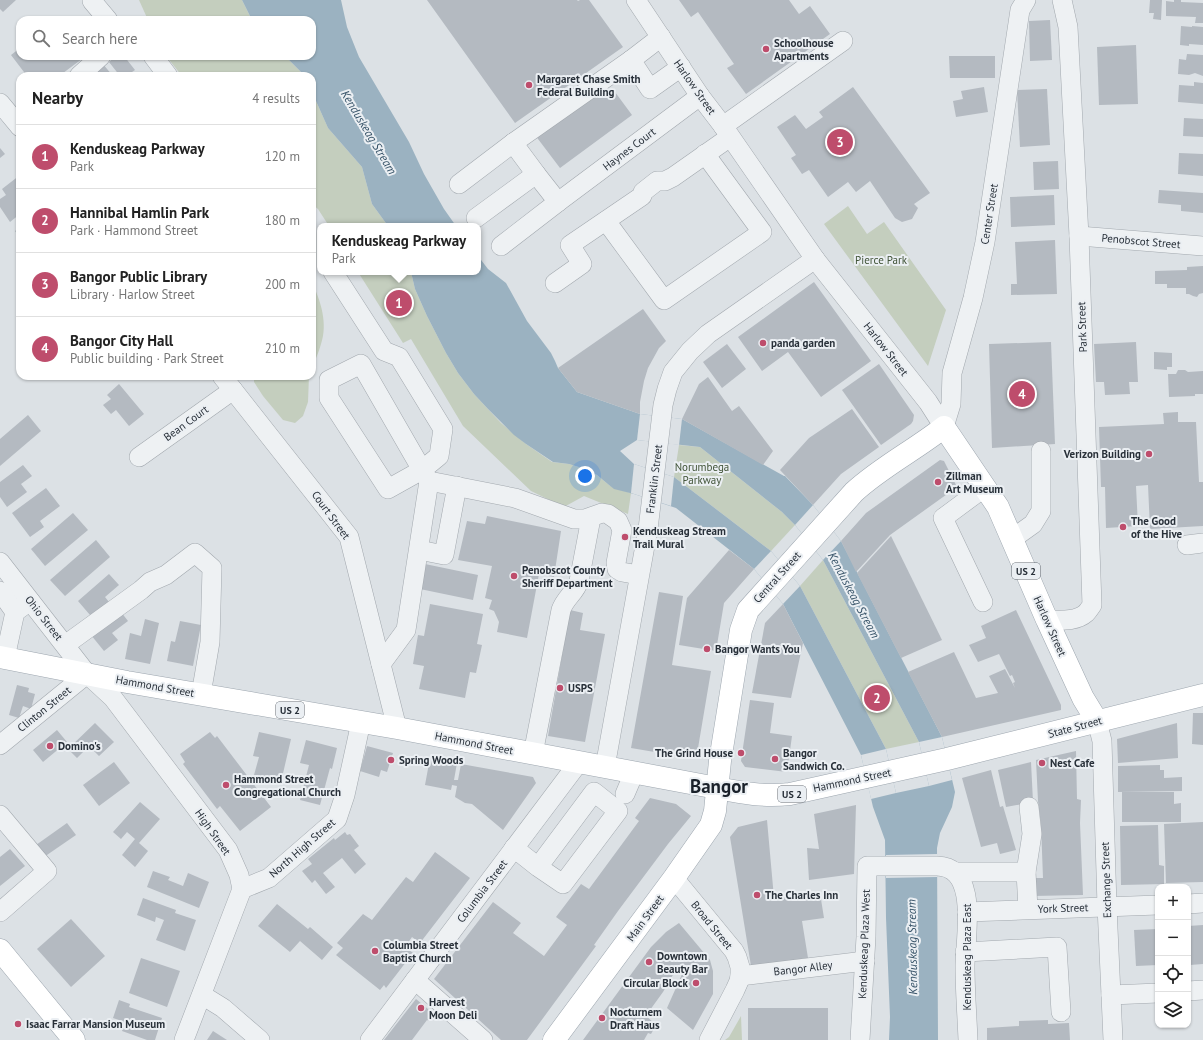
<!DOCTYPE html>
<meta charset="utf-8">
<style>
body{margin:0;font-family:"PT Sans",sans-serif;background:#f6f6f6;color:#222}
.controls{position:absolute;right:12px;bottom:12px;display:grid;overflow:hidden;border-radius:8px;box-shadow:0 1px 3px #0004}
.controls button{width:36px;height:36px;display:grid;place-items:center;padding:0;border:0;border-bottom:1px solid #e0e0e0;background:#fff;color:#222;font:20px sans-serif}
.you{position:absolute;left:585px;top:476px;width:14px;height:14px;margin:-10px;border:3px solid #fff;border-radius:50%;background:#1a73e8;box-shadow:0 0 0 6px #1a73e833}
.badge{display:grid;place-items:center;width:26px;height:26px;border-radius:50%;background:#be4d6c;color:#fff;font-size:13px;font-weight:700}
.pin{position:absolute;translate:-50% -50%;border:2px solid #fff;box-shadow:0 1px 4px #0006}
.popup{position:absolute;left:317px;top:223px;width:164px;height:52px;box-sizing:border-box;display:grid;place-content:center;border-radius:8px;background:#fff;filter:drop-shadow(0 1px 3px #0005);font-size:13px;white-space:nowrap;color:#767676}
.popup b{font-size:15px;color:#222}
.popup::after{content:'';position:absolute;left:50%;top:100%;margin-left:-8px;border:8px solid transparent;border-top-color:#fff}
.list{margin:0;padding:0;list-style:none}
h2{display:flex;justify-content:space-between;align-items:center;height:52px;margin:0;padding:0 16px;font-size:17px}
h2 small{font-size:13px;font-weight:400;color:#767676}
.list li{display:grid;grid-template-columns:26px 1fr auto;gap:12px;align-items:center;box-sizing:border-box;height:64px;padding:0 16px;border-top:1px solid #e0e0e0}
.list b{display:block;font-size:15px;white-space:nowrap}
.list p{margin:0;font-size:13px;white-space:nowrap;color:#767676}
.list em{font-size:13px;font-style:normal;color:#767676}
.icon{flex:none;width:22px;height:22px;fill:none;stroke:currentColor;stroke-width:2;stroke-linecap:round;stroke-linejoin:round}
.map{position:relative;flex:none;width:1203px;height:1040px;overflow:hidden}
.search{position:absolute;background:#fff;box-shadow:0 1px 3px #0004;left:16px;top:16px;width:300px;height:44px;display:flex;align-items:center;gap:10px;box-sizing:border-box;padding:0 14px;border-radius:12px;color:#767676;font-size:15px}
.panel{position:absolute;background:#fff;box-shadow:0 1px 3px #0004;left:16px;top:72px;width:300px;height:308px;border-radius:12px}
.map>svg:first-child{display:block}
</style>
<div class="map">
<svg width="1203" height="1040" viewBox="0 0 1203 1040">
<rect width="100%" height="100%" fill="#dce1e5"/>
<g fill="#c4cebe">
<polygon points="139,0 242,0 252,20 148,20"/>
<polygon points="166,56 285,56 305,76 182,76"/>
<polygon points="312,92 328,128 362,167 372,204 388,226 329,226 318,209 312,204"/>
<polygon points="848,206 867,234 884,222 946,310 928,366 824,224"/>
<polygon points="358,272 411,272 415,289 427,316 446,353 458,373 474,394 501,423 526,444 552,462 569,464 582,468 597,475 609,485 614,488 631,493 628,514 584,496 564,507 531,491 463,426 411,339 403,343"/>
<path d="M312,283c9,18 16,41 9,61 -2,8 -6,16 -9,24z"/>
<polygon points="254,376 309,376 308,402 303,416 295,423 283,420 263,396 254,382"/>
<polygon points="679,445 700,447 782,512 795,525 771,551 674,477"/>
<polygon points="823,560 919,742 886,749 800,586"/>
<polygon points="741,1016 742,1040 725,1040 729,1037"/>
</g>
<g fill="#9bb2c1" fill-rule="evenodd">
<polygon points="242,0 341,0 347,27 359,57 409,142 424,174 444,209 456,226 388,226 372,204 362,167 328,128 312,92 312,76 305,76 285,56 312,56 312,20 252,20"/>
<path d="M478,256l10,13 18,14 21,38 24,32 4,8 3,7 19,24 63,22 42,5 102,57h1l28,29 28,36 101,196 13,55 -3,15 -12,26 -3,15 1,192h-49l1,-23 -4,-99 -1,-78 -12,-33 -12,-52 -78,-151 -29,-35 -78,-61 -42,-14 -20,-5 -5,-4 -12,-10 -15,-7 -13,-4 -16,-2 -27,-18 -12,-9 -26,-26 -14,-15 -16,-21 -12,-20 -19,-37 -12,-27 -4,-17h67zM637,440l63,7 82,65 13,13 28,35 96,182 10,44 -33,7 -10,-44 -86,-163 -29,-35 -97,-74 -40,-13 -14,-13z"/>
</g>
<g fill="#dce1e5">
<polygon points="640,414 682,419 679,445 637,440"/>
<polygon points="634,464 674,477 671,506 631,493"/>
<polygon points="813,505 841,541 823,560 795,525"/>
<polygon points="771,551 800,586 783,604 754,569"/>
<polygon points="942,737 952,780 929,786 919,742"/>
<polygon points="886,749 896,793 871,799 861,755"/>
<polygon points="937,854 937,877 886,878 886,855"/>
</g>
<g fill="#b4bac1">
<polygon points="0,0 16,0 3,12 0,9"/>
<polygon points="427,0 577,0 578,1 580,0 589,0 623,47 515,123"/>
<polygon points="679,0 789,0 799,14 810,6 830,34 746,94 727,68 734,64 698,12 691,17"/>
<polygon points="1150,0 1162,0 1161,20 1153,19 1154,13 1149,13"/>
<polygon points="1174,0 1181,0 1181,2 1203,3 1203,23 1195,23 1196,17 1166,16 1166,1 1174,2"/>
<polygon points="1050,20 1052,60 1030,61 1029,21"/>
<polygon points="1181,26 1192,27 1192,26 1203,27 1203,45 1189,44 1189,46 1180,45"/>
<polygon points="1136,45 1138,104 1099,105 1097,47"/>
<polygon points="20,48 20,56 86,56 59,76 27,76 11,55"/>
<polygon points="1187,54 1203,55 1203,76 1195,73 1189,75 1178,74 1179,59 1186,60"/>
<polygon points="116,56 124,56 135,70 132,72 135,76 120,76 109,62"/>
<polygon points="949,56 995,56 995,78 950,78"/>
<polygon points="102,63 113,76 86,76"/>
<polygon points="1194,82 1203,83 1203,104 1178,102 1179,85 1194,86"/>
<polygon points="853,87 930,193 914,204 918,208 912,219 902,222 895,218 870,181 856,192 848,182 828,197 809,170 802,174 791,158 796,155 777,127 795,115 806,129 823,117 819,112"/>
<polygon points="984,87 988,112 956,117 953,101 963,99 961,91"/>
<polygon points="599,88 603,94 612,88 632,115 560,168 535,135"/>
<polygon points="1047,89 1050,145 1020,147 1017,90"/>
<polygon points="1184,118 1203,119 1203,137 1183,136"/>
<polygon points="0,148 5,154 0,158"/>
<polygon points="1179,153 1203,154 1203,176 1178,174"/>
<polygon points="1058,161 1059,189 1034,190 1033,162"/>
<polygon points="20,175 20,214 10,222 0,207 0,199 6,195 2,189"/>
<polygon points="1159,190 1203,193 1203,213 1181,211 1181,205 1158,203"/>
<polygon points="1054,195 1055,225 1011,227 1010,197"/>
<polygon points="20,227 20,238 15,231"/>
<polygon points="1055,240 1057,294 1011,295 1011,284 1017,284 1015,242"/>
<polygon points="1203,266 1203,293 1199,294 1197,297 1193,296 1189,294 1186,294 1186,288 1167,288 1167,284 1155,284 1155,271 1187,270 1187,267"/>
<polygon points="814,282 871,361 821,397 788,352 762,371 738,337"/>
<polygon points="643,309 666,341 659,348 648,368 644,381 640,402 640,414 577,392 558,368"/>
<polygon points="1051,342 1055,444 992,448 989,344"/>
<polygon points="1136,342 1138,382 1129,382 1130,394 1105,395 1104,382 1096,382 1094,344"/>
<polygon points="727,344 746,369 722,388 703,362"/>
<polygon points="1154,352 1172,353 1172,367 1167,367 1167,370 1154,369"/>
<polygon points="879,364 914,415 913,421 911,424 881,445 842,390"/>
<polygon points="1178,370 1185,370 1188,372 1203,371 1203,394 1195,394 1195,396 1169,397 1168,374 1176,374"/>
<polygon points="708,377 732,411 739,406 773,451 763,465 682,419 699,384"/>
<polygon points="119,384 144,414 129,426 116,410 111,414 103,405 111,399 107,395"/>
<polygon points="852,409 879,447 841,474 813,505 780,470 809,438"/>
<polygon points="1178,412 1178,422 1196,422 1199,482 1203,482 1203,526 1150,529 1148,485 1136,486 1138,526 1106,528 1105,487 1101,487 1099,427 1164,424 1163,413"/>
<polygon points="28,415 41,431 0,466 0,439"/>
<polygon points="940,460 944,461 957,487 890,535 856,572 841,541 866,513"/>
<polygon points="23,465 32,476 21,484 27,492 7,507 0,497 0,482"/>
<polygon points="46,488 60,506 40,521 44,527 30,537 12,513"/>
<polygon points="73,513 88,530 45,566 31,549"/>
<polygon points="487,516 561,531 554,577 539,574 527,638 497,632 499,622 494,611 489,609 492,600 485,598 492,566 458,560 467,521 485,524"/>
<polygon points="891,536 942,640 901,658 857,573"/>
<polygon points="96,540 110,557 65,596 50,580"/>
<polygon points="729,550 754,569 724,603 716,651 679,645 687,598"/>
<polygon points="425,564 478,575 473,600 420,589"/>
<polygon points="109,574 119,585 105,597 113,607 96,622 78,601"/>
<polygon points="659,592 683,596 672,665 711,671 697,754 690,758 631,748"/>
<polygon points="430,604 483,614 477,644 482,645 476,673 470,672 465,698 419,689 424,666 413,664 418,635 424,636"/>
<polygon points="783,604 803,643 791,698 752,693 765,623"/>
<polygon points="570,610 583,613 580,630 605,634 585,742 548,736"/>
<polygon points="1016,610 1061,705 1061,710 942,737 908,672 954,652 976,698 998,693 989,676 1005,669 1015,688 1013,683 1015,682 1012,675 1010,676 999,654 978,662 969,645 986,638 981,626"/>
<polygon points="121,612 128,621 112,633 118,640 104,651 91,635"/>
<polygon points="145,619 159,623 150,664 125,659 130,633 141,636"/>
<polygon points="180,621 201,625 193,666 167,661 171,641 175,642"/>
<polygon points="17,685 29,688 28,692 35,694 31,709 23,706 19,718 9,715"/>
<polygon points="750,700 774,703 770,733 792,736 787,772 745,767 741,761"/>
<polygon points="1193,713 1203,713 1203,745 1192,744"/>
<polygon points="95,723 114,742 99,756 89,746 77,758 68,749"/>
<polygon points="1177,723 1178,758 1118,763 1117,739"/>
<polygon points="57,730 67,742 43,762 33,750"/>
<polygon points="210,732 215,738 217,736 271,807 240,831 220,806 217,809 183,764 185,762 180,754"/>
<polygon points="259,732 291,739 281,782 254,775 259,757 253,756"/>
<polygon points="306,740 337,748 332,769 330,768 320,805 300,800 309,765 300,763"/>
<polygon points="367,746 393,753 387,772 381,770 379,777 360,771"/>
<polygon points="1076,751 1077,799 1081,800 1080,823 1083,895 1032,896 1032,878 1043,878 1041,825 1038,801 1036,760"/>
<polygon points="430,758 457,763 454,780 458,780 461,764 533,777 536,783 503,830 472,804 465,803 455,797 457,786 452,785 451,790 425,785"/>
<polygon points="114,762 130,783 99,806 83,785"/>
<polygon points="1031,762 1033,802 1006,807 998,770"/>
<polygon points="1160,765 1160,770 1164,770 1164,778 1182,777 1182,791 1118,792 1118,766"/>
<polygon points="991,770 1000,807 1003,806 1016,850 1000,854 997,843 981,847 962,778"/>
<polygon points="1122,792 1174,792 1174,804 1181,803 1181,822 1122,822"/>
<polygon points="650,798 676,804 691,816 668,844 618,911 594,945 596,946 527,1040 501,1040 434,979 493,902 521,923 513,933 544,956 567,925 556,917 581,884 589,889 639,821 635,818"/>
<polygon points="140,802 160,819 139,843 148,851 135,867 122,855 135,839 127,832 121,839 113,832"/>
<polygon points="856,805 854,874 809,880 807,848 819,849 814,814"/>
<polygon points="767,820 774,898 820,893 824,918 802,921 808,958 751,966 730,837 738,827"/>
<polygon points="1203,822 1203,882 1166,883 1164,824"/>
<polygon points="67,823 76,835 44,857 36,845"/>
<polygon points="1158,825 1159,865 1164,866 1164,884 1121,885 1120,826"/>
<polygon points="345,832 347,835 350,834 359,846 354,850 366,864 355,874 342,858 323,873 335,887 326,894 315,880 312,883 302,871 312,864 308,859 334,838 335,840"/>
<polygon points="10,849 25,866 0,886 0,857"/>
<polygon points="435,852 470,878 420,943 412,937 405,947 413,953 386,988 384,985 380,990 336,955 343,948 337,943 363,914 372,920 406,877 413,882"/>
<polygon points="153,871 170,877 168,880 183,886 188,873 209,882 199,908 147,887"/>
<polygon points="143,898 176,910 175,913 196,920 185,951 156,940 164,920 156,917 155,922 137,915"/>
<polygon points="277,904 308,929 310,927 333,947 322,960 300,941 290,952 258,926"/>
<polygon points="71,919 105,956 71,987 37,949"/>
<polygon points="679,923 710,960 713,971 713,994 693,1030 667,1008 683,972 683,964 674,973 663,992 650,1010 644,1014 656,1025 651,1034 648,1033 644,1040 583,1040 651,947 666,932"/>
<polygon points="1203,925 1203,964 1190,965 1190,960 1188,961 1188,926"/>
<polygon points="1158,929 1158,965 1136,966 1134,930"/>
<polygon points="141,958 180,971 167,1007 129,993"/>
<polygon points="416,999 434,1014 429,1021 427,1020 412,1040 384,1040"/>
<polygon points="119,1000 130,1004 129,1007 162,1018 155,1040 147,1040 122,1031 125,1022 113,1018"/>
<rect x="748" y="1008" width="80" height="32"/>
<polygon points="1048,1020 1048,1024 1069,1023 1070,1040 987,1040 987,1028 1019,1026 1019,1021"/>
<polygon points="213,1031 227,1040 207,1040"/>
</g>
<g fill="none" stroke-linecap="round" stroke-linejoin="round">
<defs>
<g id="minor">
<polyline points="636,0 700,96 723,126 815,259 928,402 944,427"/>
<polyline points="92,1 108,20"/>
<polyline points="661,37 631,60 650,89 681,67"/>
<polyline points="153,56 168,76"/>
<polyline points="79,76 101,56"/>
<polyline points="0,103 20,127"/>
<polyline points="723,126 843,41"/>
<polyline points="513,143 631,60"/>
<polyline points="459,184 513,143 536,174 558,202 501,246"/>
<polyline points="558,202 700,96"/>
<polyline points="476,218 536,174"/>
<polyline points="606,221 664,300 762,232 705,154"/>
<polyline points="1079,236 1203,246"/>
<polyline points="333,272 384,351 399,357 443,429 439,456 422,470 388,489 329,398 329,380 361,364 422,470 429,481 406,630 381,664"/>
<polyline points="555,283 582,264 570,245 642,196 643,192 657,181 665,181 673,177 730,137"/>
<polyline points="222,376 349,537 397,728"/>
<polyline points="944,427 951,404 952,373 973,298 985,242 1020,10 1026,0"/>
<polyline points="139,457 233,390"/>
<polyline points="429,481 515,498 574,519 585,519 602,513 608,514 618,521 622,530 616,563 617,569 622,572 639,575"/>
<polyline points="1012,539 1033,524 1041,511 1041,451"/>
<polyline points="1187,545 1203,543"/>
<polyline points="419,550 444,555 457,486"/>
<polyline points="0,562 87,674 113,698 228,850 239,875 242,889 184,1040"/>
<polyline points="0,591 15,612"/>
<polyline points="983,602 943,518 985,487"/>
<path d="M1047,620c13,0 29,2 39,-7 2,-2 4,-5 6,-8l-13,-369 -11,-209 -6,-27"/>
<polyline points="65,645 141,590 150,582 166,575 195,553 212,568 210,642 204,677 201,694"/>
<polyline points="5,658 15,612 30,601"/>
<polyline points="1097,721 1102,741 1107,906 1113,1040"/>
<polyline points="0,745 87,674"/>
<path d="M533,754l28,-144c4,-12 14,-17 18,-29l12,-63"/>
<polyline points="605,767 648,529 663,405 667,389 673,372 690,351 708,334 815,259"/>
<polyline points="625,794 634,773"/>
<polyline points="0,815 47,871 0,912"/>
<polyline points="514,848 538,867 563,884 618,811 594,792 538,867"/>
<polyline points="956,872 1026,872 1028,909"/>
<polyline points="1026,872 1032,834 1029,807"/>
<polyline points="674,878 734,951 737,957 740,967 740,976 739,981 735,990 709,1040"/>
<polyline points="242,889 269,878 337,819 345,795 361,722"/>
<polyline points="1188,904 1203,903"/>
<polyline points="967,912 1158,905"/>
<polyline points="965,952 1057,947 1061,1012"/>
<polyline points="740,976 865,961"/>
<polyline points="415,980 483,1040"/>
<polyline points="1188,991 1203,990"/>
<polyline points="202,995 223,1008 260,1040"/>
<polyline points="1111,995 1158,993"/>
<polyline points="370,1040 579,762"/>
<path d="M860,1040l6,-103 1,-71h70c43,1 28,72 28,100 0,25 2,49 3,74"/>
</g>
<g id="major">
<path d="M0,657l127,25 270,46 320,60c26,5 47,9 73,6l157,-35 256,-64"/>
<polyline points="0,950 74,1040"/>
<path d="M554,1040l120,-162 37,-53 4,-14 5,-50 21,-131 7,-20 106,-118c27,-25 61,-42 90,-65l54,80 49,113 36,78 14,23"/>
</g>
</defs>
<use href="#minor" stroke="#a2a8ae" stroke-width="20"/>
<use href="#major" stroke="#9da6af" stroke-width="23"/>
<use href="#minor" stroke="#eef1f3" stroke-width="19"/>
<use href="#major" stroke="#fff" stroke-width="22"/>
</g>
<g fill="#be4d6c" stroke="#ebeff3" stroke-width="1.5">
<circle cx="766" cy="49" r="4"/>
<circle cx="529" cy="85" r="4"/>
<circle cx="763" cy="343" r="4"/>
<circle cx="1149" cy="454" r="4"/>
<circle cx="938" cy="482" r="4"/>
<circle cx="1123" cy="527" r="4"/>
<circle cx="625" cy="537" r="4"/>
<circle cx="514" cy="576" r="4"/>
<circle cx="707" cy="649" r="4"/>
<circle cx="560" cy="688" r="4"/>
<circle cx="50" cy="746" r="4"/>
<circle cx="741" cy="753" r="4"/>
<circle cx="775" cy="759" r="4"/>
<circle cx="391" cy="760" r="4"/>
<circle cx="1042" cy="763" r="4"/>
<circle cx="226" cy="785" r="4"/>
<circle cx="757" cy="895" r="4"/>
<circle cx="375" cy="951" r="4"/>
<circle cx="649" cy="962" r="4"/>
<circle cx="696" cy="983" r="4"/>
<circle cx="421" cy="1008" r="4"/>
<circle cx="602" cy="1018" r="4"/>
<circle cx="18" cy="1024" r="4"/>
</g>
<g text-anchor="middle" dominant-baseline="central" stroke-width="4" stroke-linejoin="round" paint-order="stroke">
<g fill="#ebeff3" stroke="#626971" stroke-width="1">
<rect x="1012" y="563" width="28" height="16" rx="3"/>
<rect x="276" y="702" width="28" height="16" rx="3"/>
<rect x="778" y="786" width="28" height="16" rx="3"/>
</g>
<g font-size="10" font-weight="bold" fill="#283039">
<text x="1026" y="571">US 2</text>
<text x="290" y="710">US 2</text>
<text x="792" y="794">US 2</text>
</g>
<g font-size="11" font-weight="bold" fill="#283039" stroke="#ebeff3" text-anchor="start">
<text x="774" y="43">Schoolhouse<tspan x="774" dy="13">Apartments</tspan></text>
<text x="537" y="79">Margaret Chase Smith<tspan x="537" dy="13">Federal Building</tspan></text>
<text x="771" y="343">panda garden</text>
<text x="1141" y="454" text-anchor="end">Verizon Building</text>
<text x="946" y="476">Zillman<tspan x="946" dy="13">Art Museum</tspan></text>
<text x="1131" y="521">The Good<tspan x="1131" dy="13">of the Hive</tspan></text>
<text x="633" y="531">Kenduskeag Stream<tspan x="633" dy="13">Trail Mural</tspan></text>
<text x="522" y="570">Penobscot County<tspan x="522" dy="13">Sheriff Department</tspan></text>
<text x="715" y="649">Bangor Wants You</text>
<text x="568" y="688">USPS</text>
<text x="58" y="746">Domino's</text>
<text x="733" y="753" text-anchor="end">The Grind House</text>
<text x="783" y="753">Bangor<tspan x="783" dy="13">Sandwich Co.</tspan></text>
<text x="399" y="760">Spring Woods</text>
<text x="1050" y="763">Nest Cafe</text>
<text x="234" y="779">Hammond Street<tspan x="234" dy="13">Congregational Church</tspan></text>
<text x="765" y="895">The Charles Inn</text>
<text x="383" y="945">Columbia Street<tspan x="383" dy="13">Baptist Church</tspan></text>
<text x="657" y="956">Downtown<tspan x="657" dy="13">Beauty Bar</tspan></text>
<text x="688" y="983" text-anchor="end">Circular Block</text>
<text x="429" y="1002">Harvest<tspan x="429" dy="13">Moon Deli</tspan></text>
<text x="610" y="1012">Nocturnem<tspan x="610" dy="13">Draft Haus</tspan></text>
<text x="26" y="1024">Isaac Farrar Mansion Museum</text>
</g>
<g font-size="11" fill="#283039" stroke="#ebeff3">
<text transform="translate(695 87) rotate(55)">Harlow Street</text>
<text transform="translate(629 149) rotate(-37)">Haynes Court</text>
<text transform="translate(989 214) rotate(-81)">Center Street</text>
<text transform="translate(1141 241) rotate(5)">Penobscot Street</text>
<text transform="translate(1082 327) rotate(-92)">Park Street</text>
<text transform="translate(886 349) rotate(52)">Harlow Street</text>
<text transform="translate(186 423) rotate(-36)">Bean Court</text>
<text transform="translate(654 479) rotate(-83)">Franklin Street</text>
<text transform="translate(331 515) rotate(54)">Court Street</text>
<text transform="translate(777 577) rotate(-48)">Central Street</text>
<text transform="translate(44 618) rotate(52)">Ohio Street</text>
<text transform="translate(1050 626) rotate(66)">Harlow Street</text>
<text transform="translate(155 686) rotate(10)">Hammond Street</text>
<text transform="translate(44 709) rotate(-39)">Clinton Street</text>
<text transform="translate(1075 727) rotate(-15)">State Street</text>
<text transform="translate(474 743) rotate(11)">Hammond Street</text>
<text transform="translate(852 780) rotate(-12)">Hammond Street</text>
<text transform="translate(213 832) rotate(55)">High Street</text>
<text transform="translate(302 848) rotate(-41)">North High Street</text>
<text transform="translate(1106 880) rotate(-92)">Exchange Street</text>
<text transform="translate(482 891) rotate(-53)">Columbia Street</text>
<text transform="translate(1063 908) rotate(-2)">York Street</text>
<text transform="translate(645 918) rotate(-54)">Main Street</text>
<text transform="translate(712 925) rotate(51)">Broad Street</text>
<text transform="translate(864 944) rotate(-88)">Kenduskeag Plaza West</text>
<text transform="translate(967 957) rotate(-90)">Kenduskeag Plaza East</text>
<text transform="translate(803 968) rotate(-7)">Bangor Alley</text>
</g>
<g font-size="11" fill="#405337" stroke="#ebeff3">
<text x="881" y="260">Pierce Park</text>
<text x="702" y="467">Norumbega<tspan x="702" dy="13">Parkway</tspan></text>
</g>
<g font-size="12" font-style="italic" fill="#375368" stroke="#ebeff3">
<text transform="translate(369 132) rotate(59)">Kenduskeag Stream</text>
<text transform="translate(854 595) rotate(62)">Kenduskeag Stream</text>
<text transform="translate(912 947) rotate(-91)">Kenduskeag Stream</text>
</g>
<g font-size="19" font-weight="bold" fill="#1a212a" stroke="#ebeff3">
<text x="719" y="786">Bangor</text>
</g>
</g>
</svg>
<div class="controls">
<button>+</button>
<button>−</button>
<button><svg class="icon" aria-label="locate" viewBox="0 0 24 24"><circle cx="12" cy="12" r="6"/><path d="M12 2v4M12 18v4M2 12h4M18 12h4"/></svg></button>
<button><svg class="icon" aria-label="layers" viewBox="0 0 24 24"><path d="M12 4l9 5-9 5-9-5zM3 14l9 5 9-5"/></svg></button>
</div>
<div class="you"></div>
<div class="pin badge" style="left:399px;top:303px">1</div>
<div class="popup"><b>Kenduskeag Parkway</b>Park</div>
<div class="pin badge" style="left:877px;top:698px">2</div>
<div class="pin badge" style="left:840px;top:142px">3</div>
<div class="pin badge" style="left:1022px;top:394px">4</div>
<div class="search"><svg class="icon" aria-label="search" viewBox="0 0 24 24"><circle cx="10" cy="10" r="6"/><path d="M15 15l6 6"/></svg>Search here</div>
<section class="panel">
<h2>Nearby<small>4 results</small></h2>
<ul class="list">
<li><span class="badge">1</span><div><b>Kenduskeag Parkway</b><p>Park</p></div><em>120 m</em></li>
<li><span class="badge">2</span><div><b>Hannibal Hamlin Park</b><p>Park · Hammond Street</p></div><em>180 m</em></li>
<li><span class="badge">3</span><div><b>Bangor Public Library</b><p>Library · Harlow Street</p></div><em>200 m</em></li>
<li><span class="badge">4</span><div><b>Bangor City Hall</b><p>Public building · Park Street</p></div><em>210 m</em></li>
</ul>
</section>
</div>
